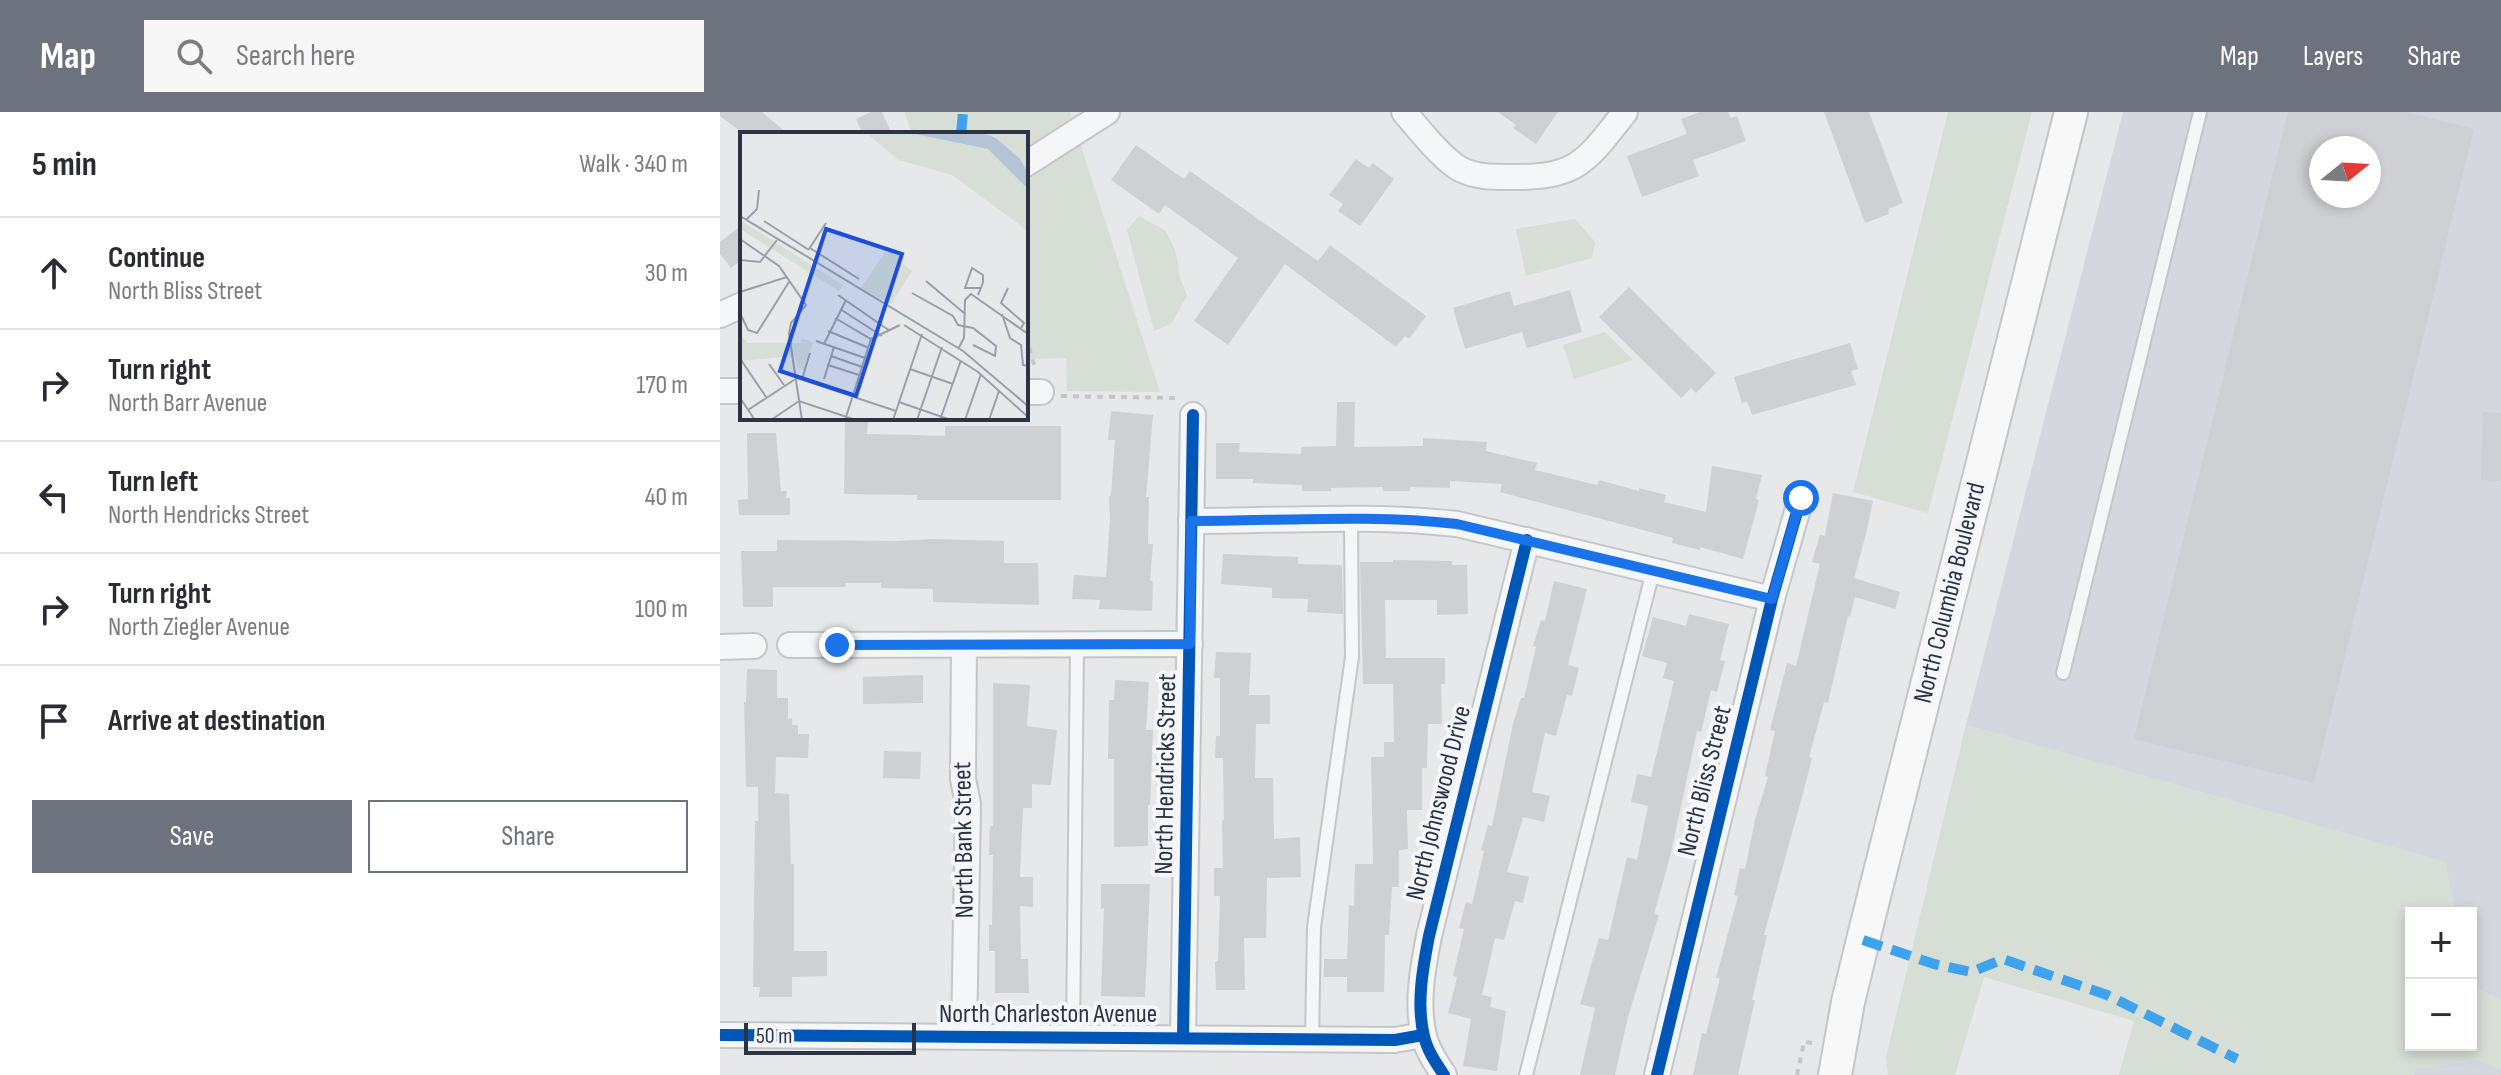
<!DOCTYPE html>
<meta charset="utf-8">
<style>
body{margin:0;font-family:"Sofia Sans Condensed",sans-serif;background:#f7f7f7;color:#2b2b33}
.controls{position:absolute;right:24px;bottom:24px;display:grid;overflow:hidden;border-radius:0px;box-shadow:0 4px 12px #0003}
.controls button{width:72px;height:72px;display:grid;place-items:center;padding:0;border:0;border-bottom:2px solid #e1e1e2;background:#fff;color:#2b2b33;font:40px sans-serif}
.compass{position:absolute;left:1589px;top:24px;width:72px;height:72px;border-radius:50%;background:#fff;box-shadow:0 4px 12px #0003;rotate:72deg}
.scale{position:absolute;left:24px;bottom:20px;width:172px;box-sizing:border-box;padding-left:8px;border:4px solid #2b3445;border-top:0;font-size:22px;line-height:28px;white-space:nowrap;color:#2b3445;-webkit-text-stroke:6px #f4f6f9;paint-order:stroke}
.stop{position:absolute;width:24px;height:24px;margin:-18px;border:6px solid #1a73e8;border-radius:50%;background:#fff}
.stop.end{background:#1a73e8;border-color:#fff;box-shadow:0 2px 8px #0008}
.list{margin:0;padding:0;list-style:none}
h2{display:flex;justify-content:space-between;align-items:center;height:104px;margin:0;padding:0 32px;font-size:34px}
h2 small{font-size:26px;font-weight:400;color:#7c7c81}
.list li{display:grid;grid-template-columns:52px 1fr auto;gap:24px;align-items:center;box-sizing:border-box;height:112px;padding:0 32px;border-top:2px solid #e1e1e2}
.list b{display:block;font-size:30px;white-space:nowrap}
.list p{margin:0;font-size:26px;white-space:nowrap;color:#7c7c81}
.list em{font-size:26px;font-style:normal;color:#7c7c81}
.actions{display:flex;gap:16px;padding:24px 32px}
.actions a{flex:1;padding:18px 0;border:2px solid #6c737f;border-radius:0px;text-align:center;font-size:28px;color:#6c737f}
.actions .main{background:#6c737f;color:#fff}
.icon{flex:none;width:44px;height:44px;fill:none;stroke:currentColor;stroke-width:2;stroke-linecap:round;stroke-linejoin:round}
.map{position:relative;flex:none;width:1781px;height:963px;overflow:hidden}
header{display:flex;align-items:center;gap:48px;box-sizing:border-box;height:112px;padding:0 40px;background:#6c737f;color:#fff}
header strong{font-size:38px}
nav{display:flex;gap:44px;margin-inline-start:auto;font-size:28px}
.search{width:560px;height:72px;background:#f7f7f7;display:flex;align-items:center;gap:20px;box-sizing:border-box;padding:0 28px;border-radius:0px;color:#7c7c81;font-size:30px}
main{display:flex}
aside{flex:1;background:#fff}
.map>svg:first-child{display:block}
</style>
<header>
<strong>Map</strong>
<div class="search"><svg class="icon" aria-label="search" viewBox="0 0 24 24"><circle cx="10" cy="10" r="6"/><path d="M15 15l6 6"/></svg>Search here</div>
<nav><a>Map</a><a>Layers</a><a>Share</a></nav>
</header>
<main>
<aside>
<h2>5 min<small>Walk · 340 m</small></h2>
<ul class="list">
<li><svg class="icon" aria-label="ahead" viewBox="0 0 24 24"><path d="M12 20V5M6 11l6-6 6 6"/></svg><div><b>Continue</b><p>North Bliss Street</p></div><em>30 m</em></li>
<li><svg class="icon" aria-label="right" viewBox="0 0 24 24"><path d="M7 20v-9h11M14 6l5 5-5 5"/></svg><div><b>Turn right</b><p>North Barr Avenue</p></div><em>170 m</em></li>
<li><svg class="icon" aria-label="left" viewBox="0 0 24 24"><path d="M17 20v-9H6M10 6l-5 5 5 5"/></svg><div><b>Turn left</b><p>North Hendricks Street</p></div><em>40 m</em></li>
<li><svg class="icon" aria-label="right" viewBox="0 0 24 24"><path d="M7 20v-9h11M14 6l5 5-5 5"/></svg><div><b>Turn right</b><p>North Ziegler Avenue</p></div><em>100 m</em></li>
<li><svg class="icon" aria-label="arrive" viewBox="0 0 24 24"><path d="M6 21V4h12l-3 4 3 4H6"/></svg><div><b>Arrive at destination</b></div></li>
</ul>
<div class="actions"><a class="main">Save</a><a>Share</a></div>
</aside>
<div class="map">
<svg width="1781" height="963" viewBox="0 0 1781 963">
<rect width="100%" height="100%" fill="#e6e8ea"/>
<g fill="#d4d7dd" fill-rule="evenodd">
<path d="M1403,0h378v887l-30,-12v-74h-16l-10,-51 -479,-137zM1601,36h48v48h-48z"/>
<polygon points="1758,948 1781,957 1781,963 1693,963 1697,956"/>
</g>
<g fill="#d6ded6">
<polygon points="185,0 350,0 440,280 347,279 346,246 306,247 306,22 192,22"/>
<polygon points="1228,0 1312,0 1208,401 1133,380"/>
<polygon points="419,104 446,119 455,138 459,155 458,160 467,184 451,212 434,219 407,118"/>
<polygon points="855,107 875,130 872,146 806,164 796,117"/>
<polygon points="885,220 913,248 854,267 843,233"/>
<polygon points="1246,613 1726,750 1735,801 1691,801 1691,933 1751,933 1751,875 1781,887 1781,957 1758,948 1697,956 1693,963 1399,963 1414,909 1264,865 1235,963 1168,963 1166,945"/>
</g>
<g fill="#ced0d3" fill-rule="evenodd">
<polygon points="0,0 42,0 68,22 24,22 0,4"/>
<polygon points="151,0 162,0 172,22 143,22 136,7"/>
<polygon points="778,0 838,0 816,32 793,16 796,13"/>
<polygon points="980,0 1008,0 1011,6 1017,4 1026,29 973,48 979,64 922,85 907,44 967,22 961,7"/>
<polygon points="1104,0 1149,0 1183,91 1168,97 1169,102 1145,111"/>
<path d="M1568,0h117l69,17 -160,654 -180,-44zM1601,36h48v48h-48z"/>
<polygon points="416,33 464,67 470,59 598,149 610,133 706,204 689,227 685,224 676,235 565,152 508,233 474,209 518,146 445,93 439,102 391,68"/>
<polygon points="636,47 649,56 653,51 674,67 640,114 618,99 623,92 609,83"/>
<polygon points="22,113 22,148 11,156 0,142 0,130"/>
<polygon points="909,175 996,261 976,281 971,276 961,286 879,205"/>
<polygon points="850,178 862,220 807,236 802,220 745,237 733,196 790,179 794,194"/>
<polygon points="1130,231 1138,257 1131,259 1136,273 1032,303 1027,289 1022,291 1014,265"/>
<polygon points="617,290 635,290 634,335 703,334 703,326 767,330 766,339 817,351 815,358 877,373 879,368 919,379 919,376 946,383 944,390 986,400 992,354 1042,363 1036,387 1039,388 1023,447 980,435 980,438 952,431 953,426 780,380 782,372 730,369 730,376 690,375 690,379 663,379 663,375 611,376 611,379 582,379 582,373 533,371 533,367 496,367 496,331 520,331 519,340 581,342 581,335 616,334"/>
<polygon points="391,299 433,303 426,385 429,385 428,432 433,432 430,469 433,469 432,499 379,497 380,488 352,487 354,463 386,465 390,406 389,384 391,384 395,328 388,328"/>
<polygon points="1763,300 1781,301 1781,369 1761,368"/>
<polygon points="125,309 148,309 147,322 197,323 225,324 225,314 341,314 341,388 197,388 197,383 124,382"/>
<polygon points="27,321 56,321 61,379 67,379 66,386 70,386 70,403 19,403 18,388 28,387"/>
<polygon points="1113,381 1153,389 1146,422 1134,466 1180,480 1175,497 1135,485 1130,505 1128,504 1108,591 1104,590 1089,645 1092,646 1085,674 1044,823 1047,823 1032,888 1035,888 1018,963 973,963 982,921 986,922 1000,866 996,866 1018,784 1014,783 1020,756 1025,757 1035,708 1048,665 1045,664 1055,619 1050,618 1067,551 1076,554 1100,452 1092,450 1100,423 1105,424"/>
<polygon points="213,427 284,429 284,451 318,451 319,493 213,490 213,477 161,476 161,471 125,471 126,475 53,475 53,495 23,495 21,439 57,439 57,428 178,429"/>
<polygon points="503,442 578,445 578,452 622,453 623,502 587,500 588,487 552,486 552,476 501,472"/>
<polygon points="673,448 732,449 732,453 747,453 748,502 717,503 717,488 665,488 666,546 725,546 725,572 721,572 722,612 708,612 707,656 702,656 702,698 687,698 688,737 679,738 679,775 672,775 669,823 665,823 664,880 627,880 627,865 604,865 604,847 627,847 629,793 634,794 635,752 653,752 651,645 664,645 664,630 674,630 673,572 643,572 640,450 673,450"/>
<polygon points="834,469 867,477 848,553 859,556 852,584 847,583 836,624 825,621 812,680 830,684 824,710 803,705 787,760 809,765 803,791 795,789 784,828 775,826 762,883 772,885 770,895 786,899 777,959 743,954 751,907 728,901 737,865 733,864 744,817 739,816 746,790 752,792 764,739 761,738 768,713 772,714 793,612 801,586 804,586 816,535 813,534 821,508 825,509"/>
<polygon points="969,502 1009,512 1000,548 1005,549 997,580 991,578 981,620 977,619 951,741 934,802 939,803 908,905 895,963 860,963 875,896 860,892 879,826 888,828 907,745 917,748 928,694 911,690 917,662 931,665 954,569 943,566 947,551 922,544 933,505 966,514"/>
<polygon points="496,540 531,541 529,583 550,583 550,612 536,612 535,666 553,666 554,727 580,725 581,765 547,766 546,826 524,826 525,878 496,878 495,850 498,849 500,784 494,784 494,756 503,756 502,708 504,708 503,646 495,646 496,624 500,624 500,566 494,566"/>
<polygon points="27,557 57,558 57,586 68,586 68,607 72,606 72,613 78,613 78,622 89,622 88,646 56,645 55,681 69,682 71,752 74,752 74,839 107,839 107,864 72,865 72,885 39,885 40,875 33,875 35,709 38,709 38,675 26,675 24,590 26,590"/>
<polygon points="203,563 203,591 143,592 143,565"/>
<polygon points="395,568 429,570 426,618 433,618 430,693 428,693 428,734 394,735 394,647 388,647 389,588 394,588"/>
<polygon points="273,571 310,573 307,614 337,618 331,673 312,672 312,696 303,696 300,765 313,765 313,795 300,794 301,847 308,847 309,881 275,881 275,839 269,839 269,813 272,813 273,743 269,743 270,714 273,714"/>
<polygon points="164,639 201,640 200,667 163,666"/>
<polygon points="381,772 430,772 425,885 381,884 384,796 381,797"/>
</g>
<g fill="none" stroke-linecap="round" stroke-linejoin="round">
<defs>
<g id="lane">
<polyline points="1343,561 1480,0"/>
<polyline points="353,926 357,533"/>
<polyline points="592,927 594,815 632,545 631,408"/>
<polyline points="806,963 933,459"/>
</g>
<g id="street">
<path d="M684,0c15,17 37,46 56,57 15,8 32,8 49,8 68,1 76,-14 116,-65"/>
<polyline points="306,52 387,0"/>
<polyline points="0,203 22,193"/>
<polyline points="0,279 22,279"/>
<polyline points="306,280 321,280"/>
<path d="M471,409c88,0 178,-7 266,3l315,75"/>
<polyline points="70,533 470,532"/>
<polyline points="0,535 34,534"/>
<polyline points="0,923 675,928 703,923"/>
<polyline points="244,924 248,692 243,667 244,533"/>
<polyline points="463,925 473,303"/>
<path d="M724,963c-8,-12 -17,-25 -20,-39 -8,-32 -1,-69 5,-100l98,-396"/>
<polyline points="937,963 1052,487 1081,386"/>
</g>
<polyline id="secondary" points="1115,963 1128,890 1143,828 1351,0"/>
</defs>
<use href="#lane" stroke="#c4c6c8" stroke-width="16"/>
<use href="#street" stroke="#c4c6c8" stroke-width="28"/>
<use href="#secondary" stroke="#c4c6c8" stroke-width="36"/>
<g stroke="#c5c6ca" stroke-width="4" stroke-dasharray="6 6" stroke-linecap="butt">
<polyline points="306,224 315,256"/>
<polyline points="341,284 456,286"/>
<polyline points="1077,963 1084,930 1092,931"/>
</g>
<use href="#lane" stroke="#f5f6f7" stroke-width="12"/>
<use href="#street" stroke="#f5f6f7" stroke-width="24"/>
<use href="#secondary" stroke="#f8f8f8" stroke-width="32"/>
<g stroke="#3ea3ec" stroke-width="10" stroke-dasharray="20 10" stroke-linecap="butt">
<polyline points="241,22 243,0"/>
<polyline points="1143,828 1214,852 1251,860 1283,847 1387,883 1517,947"/>
</g>
<defs>
<g id="cycleway">
<polyline points="0,923 675,928 703,923"/>
<polyline points="463,925 473,303"/>
<path d="M724,963c-8,-12 -17,-25 -20,-39 -8,-32 -1,-69 5,-100l98,-396"/>
<polyline points="937,963 1052,487 1081,386"/>
</g>
</defs>
<use href="#cycleway" stroke="#f4f6f9" stroke-width="17"/>
<use href="#cycleway" stroke="#0057b8" stroke-width="12"/>
</g>
<g fill="none" stroke-linecap="round" stroke-linejoin="round">
<path stroke="#1a73e8" stroke-width="10" d="M117,533l353,-1 1,-123c86,0 182,-7 266,3l315,75 29,-101"/>
</g>
<g text-anchor="middle" dominant-baseline="central" stroke-width="8" stroke-linejoin="round" paint-order="stroke">
<g font-size="26" fill="#2b3445" stroke="#f4f6f9">
<text transform="translate(1230 481) rotate(-76)">North Columbia Boulevard</text>
<text transform="translate(446 662) rotate(-89)">North Hendricks Street</text>
<text transform="translate(985 669) rotate(-76)">North Bliss Street</text>
<text transform="translate(719 691) rotate(-76)">North Johnswood Drive</text>
<text transform="translate(244 728) rotate(-91)">North Bank Street</text>
<text x="328" y="902">North Charleston Avenue</text>
</g>
</g>
<g transform="translate(20 20)">
<rect width="288" height="288" fill="#e6e8ea"/>
<path d="M125,0h163v99l-76,-56 -53,-15zM0,88l103,65 -4,6 -99,-62zM158,119l2,10 12,10 -21,33 -30,-16 23,-35zM0,203l8,8h58l-6,-1 2,-4 11,5 -10,26 -6,-2 -2,-11 -55,5z" fill="#d6ded6"/>
<path d="M166,0h74l16,6 24,21 8,14v16l-40,-40z" fill="#b4c4d5"/>
<path fill="none" stroke="#9ba0a8" stroke-width="2" d="M0,84l223,135 65,55M6,88l11,-11 2,-19M24,89l45,29M0,107l39,27 27,39 -15,18 -2,11 13,86M70,116l49,31M69,117l17,-26M0,128l20,2 17,-22M186,149l38,32M268,156l-7,15 23,20 -3,5M0,160l47,-15M172,161l41,23 5,9 15,3 23,18 -1,10 -22,-11M98,163l52,36M238,163l3,-7 2,-6v-7l-11,-7 -7,20h16M100,177l42,27M0,181l8,17 9,3 32,-51M262,182l8,24 11,7 2,20 5,1M95,186l36,21 29,-14M164,193l74,47 50,45M88,199l41,17M76,209l49,17M84,212l22,-44M218,217l6,-11 1,-38 6,-6 57,40M91,224l31,11M1,228l25,37M29,232l15,21M88,233l31,10M170,237l43,15M62,247l8,-26M84,247l10,-32M0,266l15,22M159,270l52,18M8,278l49,-32 99,33M31,288l28,-19 57,19M105,288l26,-81M153,288l29,-86M177,288l25,-73M200,288l21,-60M225,288l16,-46M249,288l10,-29"/>
<path fill="#1d4ed8" fill-opacity="0.15" stroke="#1d4ed8" stroke-width="4" d="M86,97l76,25 -46,142 -76,-25z"/>
<rect width="288" height="288" fill="none" stroke="#2b3445" stroke-width="4"/>
</g>
</svg>
<div class="controls">
<button>+</button>
<button>−</button>
</div>
<svg class="compass" viewBox="-18 -18 36 36"><path d="M0-13l5 13h-10z" fill="#e53935"/><path d="M0 13l5-13h-10z" fill="#7c7c81"/></svg>
<div class="scale">50 m</div>
<div class="stop" style="left:1081px;top:386px"></div>
<div class="stop end" style="left:117px;top:533px"></div>
</div>
</main>
